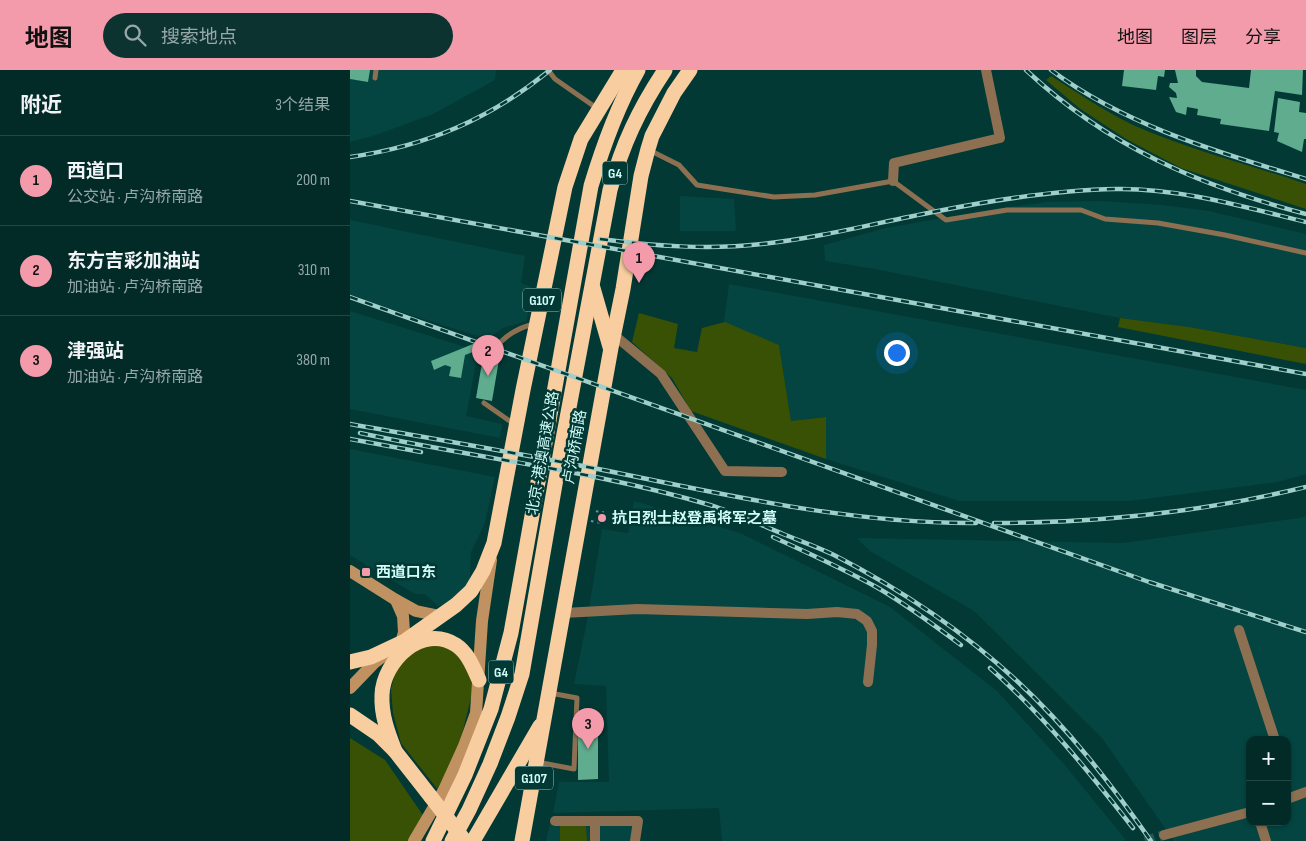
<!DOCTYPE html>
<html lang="zh">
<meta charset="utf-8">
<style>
body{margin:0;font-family:"Sofia Sans Condensed","Noto Sans SC",sans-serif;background:#0c3330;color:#f1f3f6}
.controls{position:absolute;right:15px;bottom:15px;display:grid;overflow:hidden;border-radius:10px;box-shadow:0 1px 4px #0004}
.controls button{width:45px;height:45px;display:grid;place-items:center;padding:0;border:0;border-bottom:1px solid #234745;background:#022b28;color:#f1f3f6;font:25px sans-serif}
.you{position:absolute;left:546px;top:282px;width:18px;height:18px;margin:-12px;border:4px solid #fff;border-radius:50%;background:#1a73e8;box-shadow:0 0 0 8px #1a73e833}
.badge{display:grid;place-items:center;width:32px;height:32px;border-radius:50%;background:#f39aab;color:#111;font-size:16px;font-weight:700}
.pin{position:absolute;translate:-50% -41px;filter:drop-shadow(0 1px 2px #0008)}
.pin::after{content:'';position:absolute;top:26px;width:18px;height:15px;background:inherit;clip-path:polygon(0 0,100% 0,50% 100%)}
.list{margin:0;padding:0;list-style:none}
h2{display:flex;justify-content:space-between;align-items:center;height:65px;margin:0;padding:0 20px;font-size:21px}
h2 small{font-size:16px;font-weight:400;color:#96a7a8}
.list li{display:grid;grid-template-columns:32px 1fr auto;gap:15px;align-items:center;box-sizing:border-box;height:90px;padding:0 20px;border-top:1px solid #234745}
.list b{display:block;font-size:19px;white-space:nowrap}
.list p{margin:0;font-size:16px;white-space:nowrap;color:#96a7a8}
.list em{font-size:16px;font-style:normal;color:#96a7a8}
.icon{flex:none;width:28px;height:28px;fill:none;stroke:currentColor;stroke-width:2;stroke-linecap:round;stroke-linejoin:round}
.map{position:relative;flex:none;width:956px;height:771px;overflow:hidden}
header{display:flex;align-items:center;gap:30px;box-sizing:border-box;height:70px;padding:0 25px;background:#f39aab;color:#111}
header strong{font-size:24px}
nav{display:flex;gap:28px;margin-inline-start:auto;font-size:18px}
.search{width:350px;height:45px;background:#0c3330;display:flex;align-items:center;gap:12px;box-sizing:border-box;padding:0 18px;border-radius:28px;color:#96a7a8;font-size:19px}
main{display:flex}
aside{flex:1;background:#022b28}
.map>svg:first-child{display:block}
</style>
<header>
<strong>地图</strong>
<div class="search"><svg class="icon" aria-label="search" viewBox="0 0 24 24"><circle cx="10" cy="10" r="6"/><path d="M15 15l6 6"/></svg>搜索地点</div>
<nav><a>地图</a><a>图层</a><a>分享</a></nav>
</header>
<main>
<aside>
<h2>附近<small>3个结果</small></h2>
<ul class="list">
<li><span class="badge">1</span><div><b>西道口</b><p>公交站 · 卢沟桥南路</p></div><em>200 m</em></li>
<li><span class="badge">2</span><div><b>东方吉彩加油站</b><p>加油站 · 卢沟桥南路</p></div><em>310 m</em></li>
<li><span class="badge">3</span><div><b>津强站</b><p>加油站 · 卢沟桥南路</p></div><em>380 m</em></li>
</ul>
</aside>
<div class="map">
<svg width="956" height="771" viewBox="0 0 956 771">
<rect width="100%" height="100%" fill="#023935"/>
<g fill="#044541" fill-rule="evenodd">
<polygon points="0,0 146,0 145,10 83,44 26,65 0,72"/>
<polygon points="330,126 384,129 386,161 330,161"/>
<polygon points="751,131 813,135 859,141 956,164 956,278 839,257 770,248 525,199 475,191 474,175 536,158 638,140 696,132"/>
<polygon points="0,150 175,186 171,213 181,217 177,251 153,258 137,269 0,226"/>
<polygon points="379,214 956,320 956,404 928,412 779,431 609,431 476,389 476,347 441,351 429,275 374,252"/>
<polygon points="0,241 131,282 127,288 116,346 152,354 150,368 0,339"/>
<polygon points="0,379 145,407 135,453 121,482 120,508 112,523 99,534 88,536 75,524 65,524 0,485"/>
<polygon points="284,431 390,463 540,537 647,621 714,694 776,770 772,771 372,771 369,738 203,743 209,712 259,712 256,616 224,614 237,551 252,459 278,463"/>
<path d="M956,446v325h-132l-72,-103 -128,-127 -104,-60 -13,-13 266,5 176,-25zM900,670h37v82h-37z"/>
<polygon points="291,748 290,771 196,771 201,749"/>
</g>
<g fill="#395105">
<path d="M701,6c27,17 53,35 82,49 54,24 117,40 173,59v25l-125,-41 -55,-29 -47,-31 -33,-28z"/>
<polygon points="289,243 328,254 324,278 347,282 352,258 375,252 429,275 441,351 476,347 476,389 341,341 322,308 282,272"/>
<polygon points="770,248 839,257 956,278 956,294 768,257"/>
<polygon points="86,572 112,584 125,611 96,730 51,673 43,643 41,619 47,597 64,579"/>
<polygon points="0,668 35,690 79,754 68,771 0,771"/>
<polygon points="210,756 236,756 237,771 210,771"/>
</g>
<g fill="#5fac8f">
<polygon points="0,0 20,0 18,12 0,9"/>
<polygon points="774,0 815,0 814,7 808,6 806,20 772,16"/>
<polygon points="825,0 846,0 846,6 852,12 899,18 901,0 953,0 952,25 925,21 919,61 870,54 871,49 847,45 848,39 837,37 836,45 826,42 819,27 827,28 826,23 819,17 820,13 828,13"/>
<polygon points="928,28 950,32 949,42 956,43 956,69 954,69 952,82 927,71 929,63 924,62"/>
<polygon points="128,272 131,279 115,285 111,308 99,306 101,297 95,295 84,300 81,291"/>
<polygon points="134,281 150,284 142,331 126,328"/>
<polygon points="228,648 248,648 248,709 228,710"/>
</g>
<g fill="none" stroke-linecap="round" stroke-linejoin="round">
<polyline stroke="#215652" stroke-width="10" stroke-dasharray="10 5" stroke-linecap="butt" points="795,771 814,765"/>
<polyline stroke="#62948f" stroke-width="2" stroke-dasharray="2.5 4" stroke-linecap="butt" points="241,451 251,453 253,442 243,441"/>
<g stroke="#8d7051" stroke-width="5">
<polyline points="198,0 205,9 248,39"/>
<polyline points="25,8 26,0"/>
<polyline points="299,80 329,95 347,115 424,127 465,125 543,111 596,150 657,140 731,140 755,149 808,153 875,165 956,183"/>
<path d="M144,280c10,-14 23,-22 40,-26"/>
<polyline points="134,333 164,354"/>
<polyline points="187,692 224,699 227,628 200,623"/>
</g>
<g stroke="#8d7051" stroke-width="10">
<polyline points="543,111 544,93 650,68 636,0"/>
<polyline points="264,265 311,304 375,401 432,402"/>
<polyline points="214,543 287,539 457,544 487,542 507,544 517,551 522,561 522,575 518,612"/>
<polyline points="889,560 925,670"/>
<polyline points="937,729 956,722"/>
<polyline points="205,751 245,751 245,771"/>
<polyline points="245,751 288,751 285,771"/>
<polyline points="910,752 916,771"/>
<polyline points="814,765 900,742"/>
</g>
<g stroke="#c19261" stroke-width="12">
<polyline points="0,501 46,530 66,541 90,546"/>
<polyline points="0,618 24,593 51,573 54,562 53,546 46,530"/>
<polyline points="64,771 94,720 114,676 126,643 132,551 141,490"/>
</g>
<g stroke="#f8cda0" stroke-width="15">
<polyline points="243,218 260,277"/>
<polyline points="0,592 21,587 55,571 106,535 121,521 133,501 144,473 173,320 215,117 231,69 273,0"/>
<polyline points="0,645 28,664 45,681 81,727"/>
<path d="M45,681c-7,-18 -14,-36 -13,-56 1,-34 40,-72 74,-50 12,8 17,22 23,35"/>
<path d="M83,771l32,-66 26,-66 20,-76 80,-447c12,-40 26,-79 47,-116"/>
<path d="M102,771l17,-31 21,-46 18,-47 14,-43 39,-224 49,-260c12,-45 29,-81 55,-120"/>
<polyline points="123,771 190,656"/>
<polyline points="172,771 261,278 273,219 291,106 298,79 302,66 324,23 340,0"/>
</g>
<defs>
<g id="rail">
<path d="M676,0c81,76 174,116 280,144"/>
<path d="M701,0c75,56 167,82 255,109"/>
<path d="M0,87c77,-11 140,-38 200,-87"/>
<polyline points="0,131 956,304"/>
<path d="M250,169c54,7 107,11 162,5 57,-6 114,-21 171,-32 60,-12 122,-22 183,-23 64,-1 128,18 190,33"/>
<polyline points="0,227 799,512 956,562"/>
<path d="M0,354c89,16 179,31 268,49 118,24 237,51 358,50"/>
<path d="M10,363c116,25 236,38 350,72 25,8 49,19 73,29 17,7 35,13 51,21 66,34 129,76 183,126 51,47 94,103 134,160"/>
<polyline points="0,369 71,382"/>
<path d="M644,453c105,0 209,-11 312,-36"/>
<path d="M423,467c35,16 71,32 105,51 29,17 56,37 83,57"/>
<path d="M640,598c54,48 99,104 143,160"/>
</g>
</defs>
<use href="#rail" stroke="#a0cec9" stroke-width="4.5"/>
<use href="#rail" stroke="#023935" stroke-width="2.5" stroke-dasharray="8" stroke-linecap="butt"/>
<polyline stroke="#f8cda0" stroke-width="15" points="81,727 115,771"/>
</g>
<g fill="#f39aab" stroke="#023935" stroke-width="2">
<circle cx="252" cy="448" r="5"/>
<rect x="11" y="497" width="10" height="10" rx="2.5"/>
</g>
<g text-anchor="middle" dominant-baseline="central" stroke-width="5" stroke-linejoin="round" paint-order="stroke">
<g fill="#023935" stroke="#93c2bd" stroke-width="1">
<rect x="252.5" y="91.5" width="25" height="23" rx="4"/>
<rect x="173" y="218.5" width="38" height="23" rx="4"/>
<rect x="138.5" y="590.5" width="25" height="23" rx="4"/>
<rect x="165" y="696.5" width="38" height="23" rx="4"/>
</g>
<g font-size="14" font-weight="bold" fill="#d1fcf7">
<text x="265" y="103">G4</text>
<text x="192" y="230">G107</text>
<text x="151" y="602">G4</text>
<text x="184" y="708">G107</text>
</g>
<g font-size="15" fill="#d1fcf7" stroke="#023935">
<text transform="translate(225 377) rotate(-80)">卢沟桥南路</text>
<text transform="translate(193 383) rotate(-80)">北京-港澳高速公路</text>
</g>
<g font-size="15" font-weight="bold" fill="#d1fcf7" stroke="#023935" text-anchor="start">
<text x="262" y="448">抗日烈士赵登禹将军之墓</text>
<text x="26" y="502">西道口东</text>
</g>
</g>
</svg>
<div class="controls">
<button>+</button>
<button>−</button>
</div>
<div class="you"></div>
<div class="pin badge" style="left:289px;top:213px">1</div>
<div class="pin badge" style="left:138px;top:306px">2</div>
<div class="pin badge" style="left:238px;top:679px">3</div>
</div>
</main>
